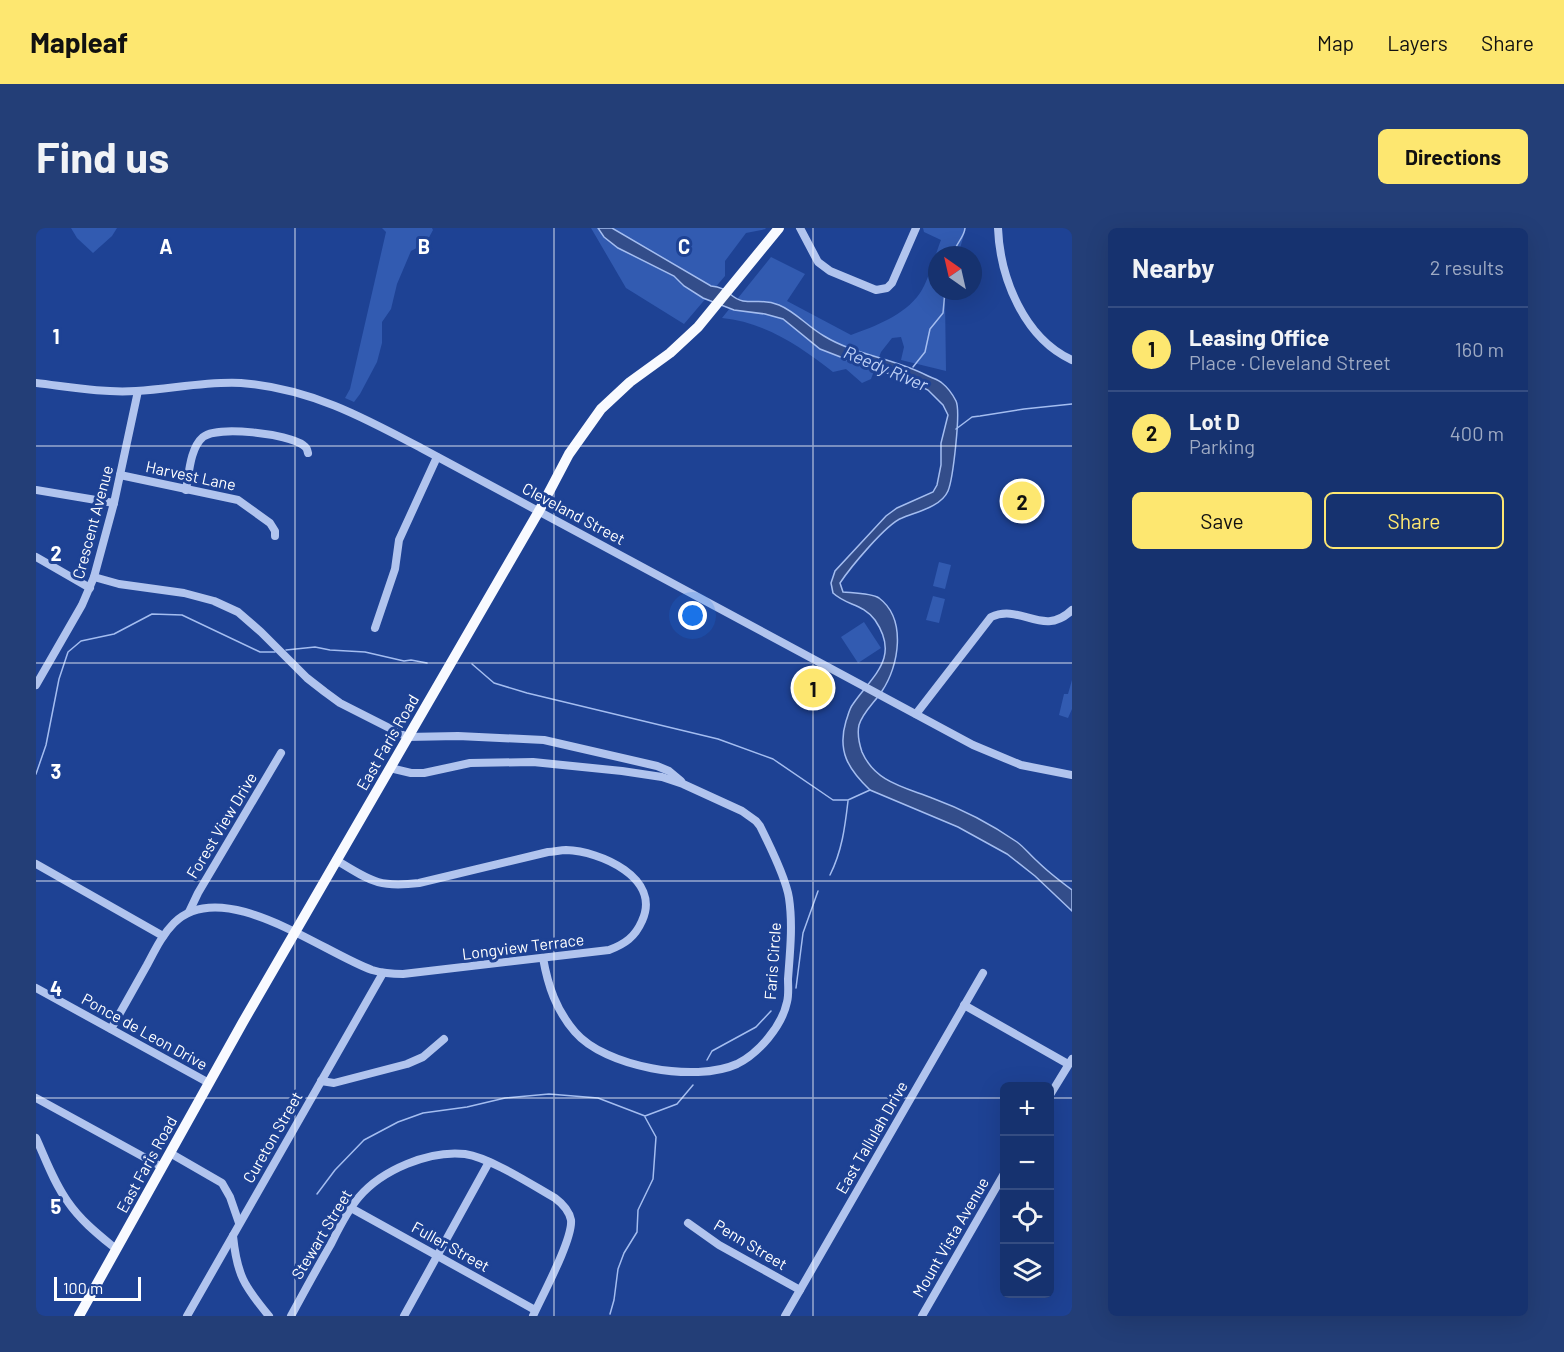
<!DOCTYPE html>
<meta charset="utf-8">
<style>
body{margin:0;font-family:Barlow,sans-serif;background:#233e77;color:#f1f3f6}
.controls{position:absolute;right:18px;bottom:18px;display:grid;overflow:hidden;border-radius:9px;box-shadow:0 6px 24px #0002}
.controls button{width:54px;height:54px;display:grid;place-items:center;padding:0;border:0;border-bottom:2px solid #354d82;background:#16326f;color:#f1f3f6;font:30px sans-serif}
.compass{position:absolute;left:892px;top:18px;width:54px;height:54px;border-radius:50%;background:#16326f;box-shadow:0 6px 24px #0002;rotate:326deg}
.scale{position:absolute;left:18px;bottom:15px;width:87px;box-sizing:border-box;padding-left:6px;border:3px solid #fff;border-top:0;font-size:16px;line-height:21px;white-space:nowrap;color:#fff;-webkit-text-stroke:4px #1e4294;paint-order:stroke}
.you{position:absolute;left:657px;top:388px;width:21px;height:21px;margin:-15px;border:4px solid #fff;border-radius:50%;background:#1a73e8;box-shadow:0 0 0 9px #1a73e833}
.badge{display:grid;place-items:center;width:39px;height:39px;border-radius:50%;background:#fde770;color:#111;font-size:20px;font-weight:700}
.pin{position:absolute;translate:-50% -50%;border:3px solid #fff;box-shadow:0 2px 6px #0006}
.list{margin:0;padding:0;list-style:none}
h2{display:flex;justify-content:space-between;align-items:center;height:78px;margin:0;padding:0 24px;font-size:26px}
h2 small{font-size:20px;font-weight:400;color:#9eaac3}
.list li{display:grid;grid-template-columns:39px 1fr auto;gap:18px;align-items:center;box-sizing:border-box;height:84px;padding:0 24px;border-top:2px solid #354d82}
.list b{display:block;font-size:22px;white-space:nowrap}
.list p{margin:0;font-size:20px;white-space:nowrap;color:#9eaac3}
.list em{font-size:20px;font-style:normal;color:#9eaac3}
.actions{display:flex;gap:12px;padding:18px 24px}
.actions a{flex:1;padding:14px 0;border:2px solid #fde770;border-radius:9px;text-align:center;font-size:21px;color:#fde770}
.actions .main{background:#fde770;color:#111}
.icon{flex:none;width:33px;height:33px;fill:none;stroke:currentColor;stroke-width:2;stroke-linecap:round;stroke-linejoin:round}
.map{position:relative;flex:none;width:1036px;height:1088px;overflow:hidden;border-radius:9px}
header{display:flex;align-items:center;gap:36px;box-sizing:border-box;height:84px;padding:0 30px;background:#fde770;color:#111}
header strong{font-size:28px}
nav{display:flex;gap:33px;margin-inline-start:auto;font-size:21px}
.intro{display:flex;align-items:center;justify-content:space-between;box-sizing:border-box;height:144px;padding:0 36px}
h1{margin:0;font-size:42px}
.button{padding:15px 27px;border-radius:9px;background:#fde770;color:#111;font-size:21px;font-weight:700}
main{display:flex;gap:36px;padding:0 36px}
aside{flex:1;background:#16326f;border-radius:9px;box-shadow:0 6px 24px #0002}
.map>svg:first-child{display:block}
</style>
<header>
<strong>Mapleaf</strong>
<nav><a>Map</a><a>Layers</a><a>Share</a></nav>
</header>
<div class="intro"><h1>Find us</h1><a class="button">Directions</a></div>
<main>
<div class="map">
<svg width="1036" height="1088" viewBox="0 0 1036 1088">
<rect width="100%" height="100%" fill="#1e4294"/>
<g fill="#325bb1">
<polygon points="35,0 81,0 76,8 57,25 41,10"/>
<polygon points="346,0 396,0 397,2 390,15 375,23 361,56 355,81 346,94 346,115 341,134 324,166 318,174 309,170 314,161 350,4"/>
<polygon points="555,0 729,0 730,1 710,5 689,33 689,48 648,96 590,60"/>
<path d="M887,0h43l-8,27h-21v36h10l-2,9 1,71 -45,-11 3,-13 -3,-10 -9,1 -11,14 -10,27 -9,4 -16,-14 -13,3c-33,-26 -69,-50 -111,-54l49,-61 34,17 -18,27 64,34c24,-9 53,-19 69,-42 8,-11 15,-38 21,-53l-17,-8z"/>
<polygon points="903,334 915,337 909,361 897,358"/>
<polygon points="897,368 909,371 903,395 890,392"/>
<polygon points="828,394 845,420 822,435 805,409"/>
<polygon points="1036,452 1036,481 1032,490 1023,487 1028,466 1032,466"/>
</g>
<path fill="#334d8a" stroke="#a4bdf0" stroke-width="1.5" d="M562,0h14l99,58c18,1 19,13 32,15 14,2 21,-2 36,4 17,7 29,22 45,31 31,19 69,22 102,39 5,3 12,4 16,8 5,4 11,12 14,18 5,10 -3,78 -8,90 -7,16 -32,21 -46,27 -16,6 -52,50 -62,65l3,9c10,1 28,1 36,6 28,21 20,68 3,93 -7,11 -19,21 -23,34 -2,9 0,18 3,27 13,30 42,35 70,46 30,11 59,26 85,44 7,5 13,13 20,19 11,11 23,20 35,29v21l-37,-35 -28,-22 -49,-27 -88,-37c-22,-21 -33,-39 -24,-69 2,-5 3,-12 7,-17 19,-28 48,-46 22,-84 -13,-17 -28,-14 -42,-27l-2,-10 4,-12 51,-55 11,-8 36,-16 4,-7 4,-20v-22l7,-28 -5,-10 -15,-15 -29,-14 -25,-6 -54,-21 -37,-30 -18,-5 -31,-4 -31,-12 -19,-12 -10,-10 -56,-28 -14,-11z"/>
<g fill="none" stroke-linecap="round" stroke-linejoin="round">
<g stroke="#a4bdf0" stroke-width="1.5">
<path d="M918,27c0,-11 10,-16 11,-27"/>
<polyline points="877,139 889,124 894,101 907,85 909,63"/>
<polyline points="920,201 936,189 944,188 988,181 1036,176"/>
<polyline points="250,422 279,419 294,422 329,424 368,433 375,432 391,435"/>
<polyline points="436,436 458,455 491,465 682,511 737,531 797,572 812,572 834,562"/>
<polyline points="0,546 10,517 23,451 32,424 45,413 78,406 116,386 146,387 224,424 239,424"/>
<path d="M794,647c12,-24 15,-48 18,-74"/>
<polyline points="760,760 767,705 782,663"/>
<polyline points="671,832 676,823 720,799 735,783"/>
<polyline points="281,966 299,942 328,912 362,894 387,885 431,879 469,870 513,866 562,870 609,888 641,876 657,857"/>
<polyline points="574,1086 578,1072 582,1041 588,1025 601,1004 602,982 617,951 620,909 609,889"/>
</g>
<g stroke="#b1c4ee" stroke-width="8">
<polyline points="764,0 782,34 794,43 840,62 851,60 856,55 880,0"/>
<path d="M962,0c2,50 26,110 74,132"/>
<path d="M0,155c34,4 66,10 100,8 36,-2 70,-10 105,-8 68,5 122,34 180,65l552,297 48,20 51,10"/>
<polyline points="84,247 202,272 234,295 239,303 239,308"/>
<polyline points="0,262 78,275"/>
<path d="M150,262c3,-16 4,-42 17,-53 15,-12 85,-3 100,8 4,3 4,4 5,8"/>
<polyline points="0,329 54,360"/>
<polyline points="58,349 83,356 148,365 178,373 202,384 225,404 271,450 289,464 304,475 371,509 422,508 508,512 621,538 633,543 645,553"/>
<polyline points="339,400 359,341 363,312 401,229"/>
<polyline points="0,457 46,377 58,349 78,275 102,163"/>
<path d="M880,486l75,-97c30,-14 52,21 81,-7"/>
<path d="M354,540l21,5h13l46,-10 63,-1 89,9 40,6 21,7 59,27 14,10 4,5c9,18 26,52 29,72 4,27 1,54 -1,81 0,7 1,16 -1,23 -5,24 -28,51 -50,62 -42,19 -132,3 -162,-32 -19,-22 -27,-46 -32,-74"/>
<polyline points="0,636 127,708"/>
<polyline points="153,684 162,665 245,525"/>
<polyline points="0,760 173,855"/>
<polyline points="928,777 1032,836"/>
<path d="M75,801c12,-21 24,-43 36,-64 8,-15 15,-30 27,-42 49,-48 148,29 198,47 10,3 21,4 31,4l206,-24c16,-6 26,-13 33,-29 20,-43 -42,-70 -76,-71 -6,0 -12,2 -18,2l-129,31c-41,5 -48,-2 -83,-23"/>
<polyline points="285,853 298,855 371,836 387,829 408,811"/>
<polyline points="1014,867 1036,831"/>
<polyline points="0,870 126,939"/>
<path d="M0,910c10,22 18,45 32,64 13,19 31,33 48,47"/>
<polyline points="134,925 186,955 194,969 203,995"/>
<polyline points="315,980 499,1082"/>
<polyline points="652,995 683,1017 764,1062"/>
<path d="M197,1008c4,39 11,50 36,80"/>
<polyline points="151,1088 347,745"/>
<path d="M255,1088c13,-24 26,-48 40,-72 8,-16 16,-33 28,-47 23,-27 70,-47 106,-43 26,4 67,31 90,44 8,6 14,12 16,22 2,19 -29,76 -38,96"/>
<polyline points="368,1088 453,934"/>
<polyline points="749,1088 947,745"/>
<polyline points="886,1088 969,944"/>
</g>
<polyline stroke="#f8faff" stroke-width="10" points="43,1088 207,794 503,283 533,226 565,181 594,154 634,125 662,99 743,0"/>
</g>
<path fill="none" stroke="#fff" stroke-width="1.5" stroke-opacity="0.55" d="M259,0v1088M518,0v1088M777,0v1088M0,218h1036M0,435h1036M0,653h1036M0,870h969M1014,870h22"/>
<g text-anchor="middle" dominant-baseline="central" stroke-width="6" stroke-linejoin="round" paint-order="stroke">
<g font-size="16" fill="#fff" stroke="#1e4294">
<text transform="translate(155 247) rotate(12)">Harvest Lane</text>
<text transform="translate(538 285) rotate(28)">Cleveland Street</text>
<text transform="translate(56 294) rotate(-75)">Crescent Avenue</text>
<text transform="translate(351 514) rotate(-60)">East Faris Road</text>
<text transform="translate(185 597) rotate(-59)">Forest View Drive</text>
<text transform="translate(487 718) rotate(-7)">Longview Terrace</text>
<text transform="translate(736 733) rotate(-86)">Faris Circle</text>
<text transform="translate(109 803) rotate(29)">Ponce de Leon Drive</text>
<text transform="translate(236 909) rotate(-60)">Cureton Street</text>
<text transform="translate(835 909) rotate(-60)">East Tallulah Drive</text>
<text transform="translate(110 936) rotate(-61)">East Faris Road</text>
<text transform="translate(285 1006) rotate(-59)">Stewart Street</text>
<text transform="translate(914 1009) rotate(-60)">Mount Vista Avenue</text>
<text transform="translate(715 1016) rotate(31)">Penn Street</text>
<text transform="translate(415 1018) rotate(29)">Fuller Street</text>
</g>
<g font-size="18" font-style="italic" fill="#bdcff5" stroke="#1e4294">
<text transform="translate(850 140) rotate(23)">Reedy River</text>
</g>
</g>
<g font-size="20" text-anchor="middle" font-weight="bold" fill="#fff" stroke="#1e4294" stroke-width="6" stroke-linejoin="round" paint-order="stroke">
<text x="130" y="26">A</text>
<text x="388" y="26">B</text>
<text x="648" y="26">C</text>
<text x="20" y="116">1</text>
<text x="20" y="333">2</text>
<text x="20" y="551">3</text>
<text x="20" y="768">4</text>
<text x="20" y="986">5</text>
</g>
</svg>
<div class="controls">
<button>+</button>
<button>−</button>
<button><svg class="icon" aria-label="locate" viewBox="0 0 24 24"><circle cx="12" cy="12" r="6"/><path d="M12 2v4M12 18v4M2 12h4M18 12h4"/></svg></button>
<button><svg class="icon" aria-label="layers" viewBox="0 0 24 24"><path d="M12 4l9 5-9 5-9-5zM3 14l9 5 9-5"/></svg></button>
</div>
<svg class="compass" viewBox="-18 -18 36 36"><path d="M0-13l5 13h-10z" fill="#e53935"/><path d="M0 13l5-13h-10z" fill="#9eaac3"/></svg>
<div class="scale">100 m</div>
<div class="you"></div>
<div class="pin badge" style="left:777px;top:460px">1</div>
<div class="pin badge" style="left:986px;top:273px">2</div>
</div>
<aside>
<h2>Nearby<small>2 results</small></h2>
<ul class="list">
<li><span class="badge">1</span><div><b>Leasing Office</b><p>Place · Cleveland Street</p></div><em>160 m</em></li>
<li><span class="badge">2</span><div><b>Lot D</b><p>Parking</p></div><em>400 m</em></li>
</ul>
<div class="actions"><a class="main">Save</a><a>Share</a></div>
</aside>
</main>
